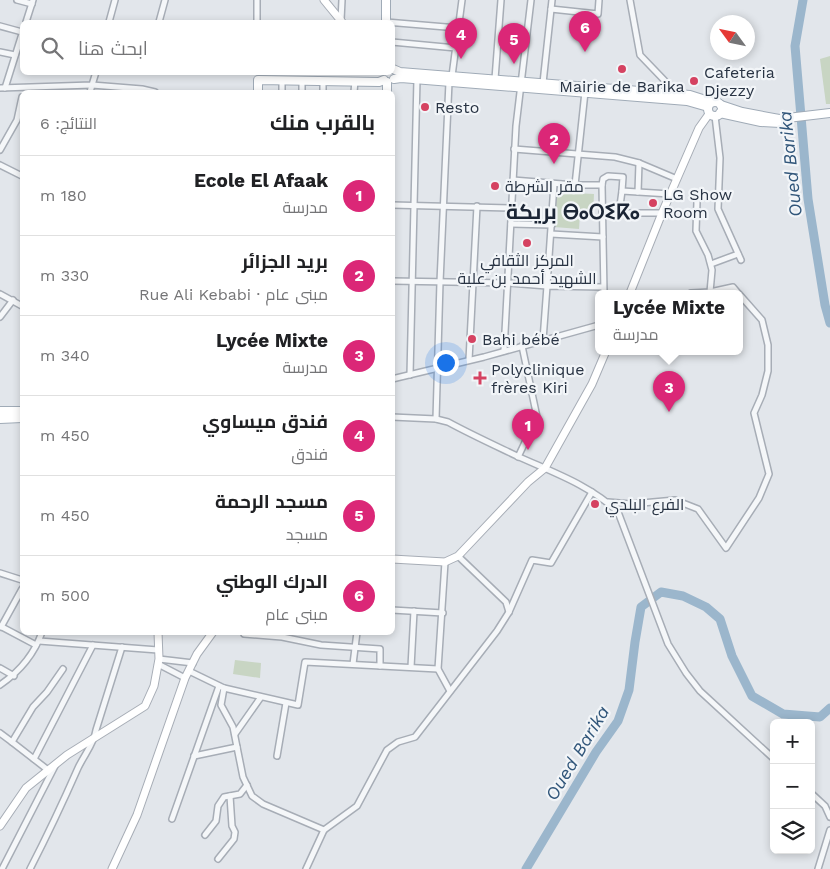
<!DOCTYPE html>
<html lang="ar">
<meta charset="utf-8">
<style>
body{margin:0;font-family:"Work Sans",Cairo,"Noto Sans Tifinagh",sans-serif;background:#f2f2f2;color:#202124;direction:rtl}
.controls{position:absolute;right:15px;bottom:15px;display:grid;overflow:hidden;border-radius:8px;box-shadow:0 2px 8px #0003}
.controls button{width:45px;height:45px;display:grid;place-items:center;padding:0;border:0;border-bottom:1px solid #e0e0e0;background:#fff;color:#202124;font:25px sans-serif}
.compass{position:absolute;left:710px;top:15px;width:45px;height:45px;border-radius:50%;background:#fff;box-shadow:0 2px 8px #0003;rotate:303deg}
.you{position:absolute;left:445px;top:362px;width:18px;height:18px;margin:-12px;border:4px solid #fff;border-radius:50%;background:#1a73e8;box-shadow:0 0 0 8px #1a73e833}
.badge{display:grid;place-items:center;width:32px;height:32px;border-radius:50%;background:#db2777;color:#fff;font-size:16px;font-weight:700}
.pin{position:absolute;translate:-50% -41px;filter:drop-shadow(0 1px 2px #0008)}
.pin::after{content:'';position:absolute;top:26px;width:18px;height:15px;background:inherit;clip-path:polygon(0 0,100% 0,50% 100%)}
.popup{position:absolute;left:595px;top:290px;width:148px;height:65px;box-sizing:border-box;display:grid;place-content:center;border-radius:8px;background:#fff;filter:drop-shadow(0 1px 4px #0005);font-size:16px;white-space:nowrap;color:#757577}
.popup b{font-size:19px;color:#202124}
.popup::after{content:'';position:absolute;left:50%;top:100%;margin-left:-10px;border:10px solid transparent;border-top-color:#fff}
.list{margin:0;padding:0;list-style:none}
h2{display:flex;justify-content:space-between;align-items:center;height:65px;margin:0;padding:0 20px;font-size:21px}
h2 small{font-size:16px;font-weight:400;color:#757577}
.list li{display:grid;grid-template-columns:32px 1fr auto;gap:15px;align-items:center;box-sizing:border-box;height:80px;padding:0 20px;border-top:1px solid #e0e0e0}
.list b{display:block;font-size:19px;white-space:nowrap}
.list p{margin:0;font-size:16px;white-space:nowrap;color:#757577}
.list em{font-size:16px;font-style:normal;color:#757577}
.icon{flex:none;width:28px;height:28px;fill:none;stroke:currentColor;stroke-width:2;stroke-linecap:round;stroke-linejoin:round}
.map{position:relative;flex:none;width:830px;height:869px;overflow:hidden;direction:ltr}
.search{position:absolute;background:#fff;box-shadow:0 2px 8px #0003;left:20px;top:20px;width:375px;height:55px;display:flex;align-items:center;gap:12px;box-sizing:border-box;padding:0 18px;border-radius:8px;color:#757577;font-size:19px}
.panel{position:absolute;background:#fff;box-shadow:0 2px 8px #0003;left:20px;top:90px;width:375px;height:545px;border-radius:8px;direction:rtl}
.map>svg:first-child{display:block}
</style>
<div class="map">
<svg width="830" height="869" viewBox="0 0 830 869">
<rect width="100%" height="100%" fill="#e2e6eb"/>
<g fill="#c8d5c3">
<polygon points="830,56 830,104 826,104 820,59"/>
<polygon points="556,192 594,194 593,215 580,214 579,229 554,227"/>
<polygon points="235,660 261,663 260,678 233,674"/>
</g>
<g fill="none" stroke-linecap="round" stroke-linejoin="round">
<g stroke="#9bb6cc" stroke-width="9">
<polyline points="803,0 795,46 808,199 825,305 830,323"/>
<polyline points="526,869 596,752 618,721 629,690 635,642 641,607 661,592 683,596 706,607 720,619 732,656 752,696 783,714 820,717 830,708"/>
</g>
<defs>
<g id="street">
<polyline points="17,0 32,4"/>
<polyline points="630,0 640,55 665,81 671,94"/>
<polyline points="551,9 598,14 599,0"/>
<polyline points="341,20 342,0"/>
<polyline points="26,22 33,0"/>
<polyline points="109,22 115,0"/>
<polyline points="159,22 165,0"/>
<polyline points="257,22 257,0"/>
<polyline points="386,22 458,28"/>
<polyline points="0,26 22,32"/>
<polyline points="392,42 456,48"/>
<polyline points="0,52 15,55"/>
<polyline points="452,76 462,0"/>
<polyline points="495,79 501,0"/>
<polyline points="282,80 282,92"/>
<polyline points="302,80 302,92"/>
<polyline points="323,81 323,92"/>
<polyline points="543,83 552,0"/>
<polyline points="0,88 92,85 96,72"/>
<polyline points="5,88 22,34"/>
<polyline points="90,92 92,85 142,89 155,92"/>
<polyline points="354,92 355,81"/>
<polyline points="585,92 575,185 602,185"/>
<polyline points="715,116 720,158 718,209 741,260"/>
<polyline points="514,149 615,157 639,163 677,179"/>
<polyline points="0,150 17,120 22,97"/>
<polyline points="0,165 22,176"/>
<polyline points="513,180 575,185"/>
<polyline points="638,192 639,163"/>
<polyline points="697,202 696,231 708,255 712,270 710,292"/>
<polyline points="392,205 512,208"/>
<polyline points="602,213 662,213"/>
<polyline points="619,213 622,191 670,194"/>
<polyline points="511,224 552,225"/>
<polyline points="551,234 603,237"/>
<polyline points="711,264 738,254"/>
<polyline points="392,281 509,283 547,286 554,184"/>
<polyline points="604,293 602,185 603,179 608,176 623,177 622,191"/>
<polyline points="691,293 710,292 733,287 738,293"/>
<polyline points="0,294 22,306"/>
<polyline points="0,317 13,300"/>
<polyline points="543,340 547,286 603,287"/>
<polyline points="504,351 516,126 531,0"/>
<polyline points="469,360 477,206"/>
<polyline points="410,375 417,79"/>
<polyline points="392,379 484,357 599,325"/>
<path d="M392,417l44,2 12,3c22,12 46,23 69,34 35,16 73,29 101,56l50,132 18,29 14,18 74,68"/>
<polyline points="436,419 440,282 449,82"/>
<polyline points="518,457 537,417 522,346"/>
<polyline points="608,502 631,504 675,500 698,509 726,548 759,498 769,474 754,413 762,395 768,371 768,345 762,320 739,294"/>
<polyline points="458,556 506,602 509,612"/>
<polyline points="445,562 438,669 450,691"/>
<polyline points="0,573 22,580"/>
<polyline points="392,610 443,613"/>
<polyline points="0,626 36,645"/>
<polyline points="1,627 22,589"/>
<polyline points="244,632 244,634 282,637 321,645 380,649 380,666"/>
<polyline points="39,641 158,650"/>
<polyline points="159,659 193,663"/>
<polyline points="158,664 185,678"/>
<polyline points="353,664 357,632"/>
<polyline points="411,667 414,611"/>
<polyline points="0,668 14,676"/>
<polyline points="189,671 224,688 221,705 233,727 243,777 252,796 263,804 324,830 357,806 387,750 398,742 415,737 497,631 509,612 532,560 551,563 592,492"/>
<path d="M0,685c19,-13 34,-30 42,-53"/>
<polyline points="224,688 298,705 305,662 438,669"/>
<polyline points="0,733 12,742"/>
<polyline points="235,734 261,697"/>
<polyline points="194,756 237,747"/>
<polyline points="277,756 286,703"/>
<polyline points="34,759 93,645"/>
<polyline points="48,770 12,742 33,707 47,692 63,669"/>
<polyline points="811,793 825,806 830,817"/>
<polyline points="172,819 219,686"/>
<polyline points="205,835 216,821 218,806 224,797 240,794 247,785"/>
<polyline points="218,859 234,839 235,832 232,826 230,796"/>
<polyline points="2,869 55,766"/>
<path d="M30,869c17,-33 33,-67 48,-101 6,-13 16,-24 18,-38l26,-83"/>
<polyline points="306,869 324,830"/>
<polyline points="818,869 830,830"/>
</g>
<g id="secondary">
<polyline points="324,0 342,22"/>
<polyline points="630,293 662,213 699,128 709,114"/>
<polyline points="392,559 445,562 458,556 528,482 545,468 592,384 606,351"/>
<polyline points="0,826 26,788 67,755 145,706 154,686 159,659 158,632"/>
<polyline points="112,869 137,815 185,678 197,654 213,632"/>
</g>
<g id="primary">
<polyline points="386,22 386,0"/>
<polyline points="393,69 400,72 690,95 712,102"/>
<polyline points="394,79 401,78 687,101 708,107"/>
<polyline points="258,92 258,80 379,82 384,80"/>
<polyline points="387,92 387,82"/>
<circle cx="715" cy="109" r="7"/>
<polyline points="721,105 742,112 779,119 830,113"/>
<polyline points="720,113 761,122 780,123"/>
<polyline points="0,411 22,411"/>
<polyline points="0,419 22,418"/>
</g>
</defs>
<use href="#street" stroke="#a7adb6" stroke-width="8"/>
<use href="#secondary" stroke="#a7adb6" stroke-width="9"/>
<use href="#primary" stroke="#a0abb7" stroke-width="10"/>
<use href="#street" stroke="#f5f7f9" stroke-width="5"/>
<use href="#secondary" stroke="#fff" stroke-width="7"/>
<use href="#primary" stroke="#fff" stroke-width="8"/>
</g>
<g fill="#d54261" stroke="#f2f5f8" stroke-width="2">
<circle cx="622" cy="69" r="5"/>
<circle cx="694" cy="81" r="5"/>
<circle cx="425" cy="107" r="5"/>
<circle cx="495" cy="186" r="5"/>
<circle cx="653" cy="203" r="5"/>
<circle cx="527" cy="243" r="5"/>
<circle cx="472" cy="339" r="5"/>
<path d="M477.5 370.5h5v5h5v5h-5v5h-5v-5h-5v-5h5z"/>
<circle cx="595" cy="504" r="5"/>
</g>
<g text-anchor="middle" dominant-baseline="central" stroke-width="4.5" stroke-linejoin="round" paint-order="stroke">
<g font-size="16" fill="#293444" stroke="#f2f5f8" text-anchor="start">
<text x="704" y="72">Cafeteria<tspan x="704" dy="18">Djezzy</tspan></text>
<text x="622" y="86" text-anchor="middle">Mairie de Barika</text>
<text x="435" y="107">Resto</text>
<text x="505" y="186">مقر الشرطة</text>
<text x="663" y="194">LG Show<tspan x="663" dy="18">Room</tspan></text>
<text x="527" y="260" text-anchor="middle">المركز الثقافي<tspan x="527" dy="18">الشهيد أحمد بن علية</tspan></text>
<text x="482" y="339">Bahi bébé</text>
<text x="491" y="369">Polyclinique<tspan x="491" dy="18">frères Kiri</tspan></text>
<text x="605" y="504">الفرع البلدي</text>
</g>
<g font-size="18" font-style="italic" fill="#31567a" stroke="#f2f5f8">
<text transform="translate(790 164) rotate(-96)">Oued Barika</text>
<text transform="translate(577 753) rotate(-59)">Oued Barika</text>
</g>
<g font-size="21" font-weight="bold" fill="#1b2535" stroke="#f2f5f8">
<text x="573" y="211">بريكة ⴱⴰⵔⵉⴽⴰ</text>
</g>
</g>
</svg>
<div class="controls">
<button>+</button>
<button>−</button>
<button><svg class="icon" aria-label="layers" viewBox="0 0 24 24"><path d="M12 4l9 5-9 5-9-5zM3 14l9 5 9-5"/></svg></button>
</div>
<svg class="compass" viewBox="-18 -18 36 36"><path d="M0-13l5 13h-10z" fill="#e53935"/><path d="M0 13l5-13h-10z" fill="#757577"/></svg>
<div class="you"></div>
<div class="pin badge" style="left:528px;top:450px">1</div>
<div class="pin badge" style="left:554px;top:164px">2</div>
<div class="pin badge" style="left:669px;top:412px">3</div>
<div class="popup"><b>Lycée Mixte</b>مدرسة</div>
<div class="pin badge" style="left:461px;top:59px">4</div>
<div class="pin badge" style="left:514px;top:64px">5</div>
<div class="pin badge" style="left:585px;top:52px">6</div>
<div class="search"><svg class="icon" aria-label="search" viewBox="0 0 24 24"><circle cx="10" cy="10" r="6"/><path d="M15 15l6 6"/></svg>ابحث هنا</div>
<section class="panel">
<h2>بالقرب منك<small>النتائج: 6</small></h2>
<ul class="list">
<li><span class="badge">1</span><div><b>Ecole El Afaak</b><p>مدرسة</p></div><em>180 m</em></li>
<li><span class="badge">2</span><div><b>بريد الجزائر</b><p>مبنى عام · Rue Ali Kebabi</p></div><em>330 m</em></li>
<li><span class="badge">3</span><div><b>Lycée Mixte</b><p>مدرسة</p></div><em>340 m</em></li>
<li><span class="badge">4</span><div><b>فندق ميساوي</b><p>فندق</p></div><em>450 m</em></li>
<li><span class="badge">5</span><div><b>مسجد الرحمة</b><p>مسجد</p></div><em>450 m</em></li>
<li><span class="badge">6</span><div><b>الدرك الوطني</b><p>مبنى عام</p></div><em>500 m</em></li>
</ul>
</section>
</div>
